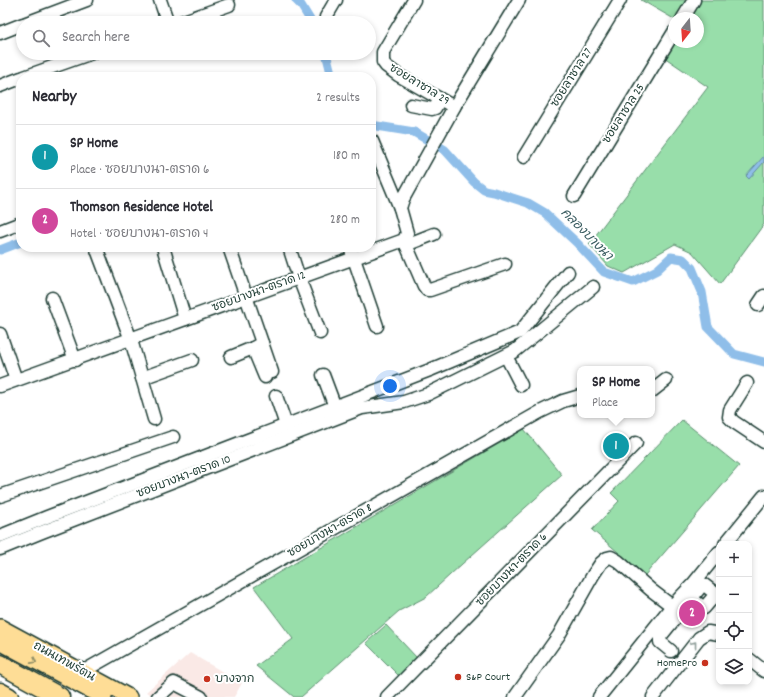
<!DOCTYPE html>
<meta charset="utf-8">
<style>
body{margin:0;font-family:Dekko,"Playpen Sans Thai",sans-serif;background:#f2f2f3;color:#2b2b33}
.controls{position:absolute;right:12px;bottom:12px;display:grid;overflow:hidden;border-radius:8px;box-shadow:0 2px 6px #0003}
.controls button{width:36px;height:36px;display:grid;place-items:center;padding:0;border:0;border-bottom:1px solid #e1e1e2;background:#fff;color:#2b2b33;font:20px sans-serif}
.compass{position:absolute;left:668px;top:12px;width:36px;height:36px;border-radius:50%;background:#fff;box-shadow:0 2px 6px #0003;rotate:197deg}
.you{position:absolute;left:390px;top:386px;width:14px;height:14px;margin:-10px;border:3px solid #fff;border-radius:50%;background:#1a73e8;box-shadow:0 0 0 6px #1a73e833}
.badge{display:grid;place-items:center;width:26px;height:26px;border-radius:50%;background:#c8321e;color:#fff;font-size:13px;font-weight:700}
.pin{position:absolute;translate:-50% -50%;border:2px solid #fff;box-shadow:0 1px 4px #0006}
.popup{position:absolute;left:577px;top:366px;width:78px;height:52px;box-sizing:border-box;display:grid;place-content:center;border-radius:8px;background:#fff;filter:drop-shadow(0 1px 3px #0005);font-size:13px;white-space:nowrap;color:#7c7c81}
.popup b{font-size:15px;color:#2b2b33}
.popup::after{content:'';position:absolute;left:50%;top:100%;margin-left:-8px;border:8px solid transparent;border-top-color:#fff}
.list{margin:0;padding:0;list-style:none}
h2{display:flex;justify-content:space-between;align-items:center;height:52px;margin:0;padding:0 16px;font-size:17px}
h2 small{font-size:13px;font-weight:400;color:#7c7c81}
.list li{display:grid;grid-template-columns:26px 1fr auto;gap:12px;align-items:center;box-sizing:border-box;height:64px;padding:0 16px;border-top:1px solid #e1e1e2}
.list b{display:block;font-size:15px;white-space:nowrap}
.list p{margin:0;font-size:13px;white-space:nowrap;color:#7c7c81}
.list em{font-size:13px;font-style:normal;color:#7c7c81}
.icon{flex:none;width:22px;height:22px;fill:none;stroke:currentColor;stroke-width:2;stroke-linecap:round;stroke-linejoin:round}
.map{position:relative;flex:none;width:764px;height:697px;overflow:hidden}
.search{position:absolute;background:#fff;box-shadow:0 2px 6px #0003;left:16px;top:16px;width:360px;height:44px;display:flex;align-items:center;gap:10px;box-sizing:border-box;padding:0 14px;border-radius:22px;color:#7c7c81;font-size:15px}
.panel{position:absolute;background:#fff;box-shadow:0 2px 6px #0003;left:16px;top:72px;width:360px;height:180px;border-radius:16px}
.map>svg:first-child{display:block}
</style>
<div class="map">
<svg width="764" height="697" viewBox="0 0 764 697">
<rect width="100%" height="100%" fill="#fff"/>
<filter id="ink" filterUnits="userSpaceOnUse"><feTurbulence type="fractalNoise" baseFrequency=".025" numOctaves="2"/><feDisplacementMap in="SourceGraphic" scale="8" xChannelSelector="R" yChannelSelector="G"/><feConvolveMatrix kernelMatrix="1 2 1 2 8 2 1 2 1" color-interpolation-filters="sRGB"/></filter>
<g filter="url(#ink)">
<polygon fill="#fae9e6" points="190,653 242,683 234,697 155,697 146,692"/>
<g fill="#98deaa" stroke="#5c8e6f">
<polygon points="641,0 690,0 678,18 674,19"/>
<polygon points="699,0 764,0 764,224 720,284 692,252 675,244 624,273 608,266 589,244 708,87 664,57 674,42 698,42 698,18 688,18"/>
<polygon points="682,420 739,466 645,575 592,530 619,501 611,493"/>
<polygon points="524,429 562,475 462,564 426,597 399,611 301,697 294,697 256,666 293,639 254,587"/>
<polygon points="386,625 417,658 399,676 366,643"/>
</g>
<polygon fill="#8fbee9" stroke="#628aa1" points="764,156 764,162 749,179 746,176"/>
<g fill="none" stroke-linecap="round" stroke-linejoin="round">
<g stroke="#8fbee9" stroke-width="9">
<polyline points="296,0 301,5 312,23"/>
<polyline points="326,53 332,77"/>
<polyline points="371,125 414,132 445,150 474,182 484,190 494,192 528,203 545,213 577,243 604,272 633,282 657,270 671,257 683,259 692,268 702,292 708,327 734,354 764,362"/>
<polyline points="0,250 21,242"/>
</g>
<defs>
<g id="minor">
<polyline points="160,0 168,23"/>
<polyline points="414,0 383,52 383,62 386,66 398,75 454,107"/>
<polyline points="326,17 336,0"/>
<polyline points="683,18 694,0"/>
<polyline points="26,23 87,0"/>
<polyline points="178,23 229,5"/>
<polyline points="0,33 23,24"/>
<polyline points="24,77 92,53"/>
<polyline points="0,86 21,78"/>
<polyline points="411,105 432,109 435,108 440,99"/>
<polyline points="372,141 400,208"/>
<polyline points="524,157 620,0"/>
<polyline points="574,196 674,32"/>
<polyline points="0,231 21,223"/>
<polyline points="404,240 424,286 427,290 430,290 505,264"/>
<polyline points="406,245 434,234"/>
<polyline points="96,247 131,340 154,419"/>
<polyline points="163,247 185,319"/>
<polyline points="229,247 272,372"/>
<polyline points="289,247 299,278 320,333"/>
<polyline points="350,247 377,326"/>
<polyline points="52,298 75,360"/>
<polyline points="758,305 764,296"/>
<polyline points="0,334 16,380"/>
<polyline points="253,348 265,377"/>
<polyline points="506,356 521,385"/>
<polyline points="231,357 253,348 262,343"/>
<polyline points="323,375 335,407"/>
<polyline points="142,378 192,360"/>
<polyline points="747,383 730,410 729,417 734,422 764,442"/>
<polyline points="0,386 404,240 407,233 400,208 403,199 454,107 519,0"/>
<polyline points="652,391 666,380"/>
<polyline points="276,396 286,425"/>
<polyline points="0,496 173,437"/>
<polyline points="0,536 47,517 430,370 520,332 568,272"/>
<polyline points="725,544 764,496"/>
<polyline points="0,549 42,532 362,408 404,402 428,394 515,351 593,287"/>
<polyline points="691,598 704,608 716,594 703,584"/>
<polyline points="671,651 660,642 660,637 699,589"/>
<polyline points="749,659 764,671"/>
<polyline points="82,672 540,412 563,401 580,396"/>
<polyline points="158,697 174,683 201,697"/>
<polyline points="387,697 636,443"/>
<polyline points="515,697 559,635 593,575 601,563 607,558 611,557 618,561 651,590 672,606"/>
<polyline points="599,697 672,606 693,584 719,552"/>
<polyline points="653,697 699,638 708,632 719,634"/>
</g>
<g id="major">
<polyline points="0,627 129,697"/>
<polyline points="0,642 89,690 104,697"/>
</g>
<g id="highway">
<polyline points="0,664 60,697"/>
<polyline points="0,692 9,697"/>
</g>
</defs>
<use href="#minor" stroke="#1f3d34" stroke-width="15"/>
<use href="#major" stroke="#1f3d34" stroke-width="18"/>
<use href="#highway" stroke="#1f3d34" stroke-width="21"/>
<use href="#minor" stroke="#fff" stroke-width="12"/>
<use href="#major" stroke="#fedd96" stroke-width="15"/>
<use href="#highway" stroke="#fedd96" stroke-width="18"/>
</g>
<defs><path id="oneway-chevron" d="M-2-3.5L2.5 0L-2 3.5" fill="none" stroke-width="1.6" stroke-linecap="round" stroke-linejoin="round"/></defs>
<use stroke="#8f9e9a" href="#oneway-chevron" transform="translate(694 644) rotate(-52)"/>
<use stroke="#8e8d65" href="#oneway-chevron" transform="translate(34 661) rotate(29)"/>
</g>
<g fill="#c8321e" stroke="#fff" stroke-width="1.5">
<circle cx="705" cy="663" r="4"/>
<circle cx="458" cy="677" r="4"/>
<circle cx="207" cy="679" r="4"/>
</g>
<g text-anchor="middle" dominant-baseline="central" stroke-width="4" stroke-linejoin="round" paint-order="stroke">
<g font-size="12" fill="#1f3d34" stroke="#fff">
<text transform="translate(572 78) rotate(-58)">ซอยลาซาล 27</text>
<text transform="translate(419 85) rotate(31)">ซอยลาซาล 29</text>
<text transform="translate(624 114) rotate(-58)">ซอยลาซาล 25</text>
<text transform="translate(259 292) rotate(-20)">ซอยบางนา-ตราด 12</text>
<text transform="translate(184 477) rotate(-21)">ซอยบางนา-ตราด 10</text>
<text transform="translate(330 531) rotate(-30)">ซอยบางนา-ตราด 8</text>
<text transform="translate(512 570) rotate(-46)">ซอยบางนา-ตราด 6</text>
<text transform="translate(64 662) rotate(29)">ถนนเทพรัตน</text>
</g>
<g font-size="12" fill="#1f3d34" stroke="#fff" text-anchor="start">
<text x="697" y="663" text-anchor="end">HomePro</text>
<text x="466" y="677">S&amp;P Court</text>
<text x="215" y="679">บางจาก</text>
</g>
<g font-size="13" font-style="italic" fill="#3b5d61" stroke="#fff">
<text transform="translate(586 235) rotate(45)">คลองบางนา</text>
</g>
</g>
</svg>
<div class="controls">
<button>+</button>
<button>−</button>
<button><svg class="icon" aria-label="locate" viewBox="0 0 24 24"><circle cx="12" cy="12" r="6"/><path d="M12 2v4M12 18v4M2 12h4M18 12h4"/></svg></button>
<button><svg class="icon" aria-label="layers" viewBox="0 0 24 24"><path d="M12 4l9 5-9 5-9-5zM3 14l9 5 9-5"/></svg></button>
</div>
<svg class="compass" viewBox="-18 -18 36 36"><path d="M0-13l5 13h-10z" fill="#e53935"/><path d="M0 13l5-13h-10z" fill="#7c7c81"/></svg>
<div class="you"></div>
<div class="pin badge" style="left:616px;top:446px;background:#0f9aa8">1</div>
<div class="popup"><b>SP Home</b>Place</div>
<div class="pin badge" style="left:692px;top:613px;background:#d1479c">2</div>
<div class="search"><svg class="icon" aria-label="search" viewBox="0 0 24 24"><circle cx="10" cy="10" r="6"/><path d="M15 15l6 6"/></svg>Search here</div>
<section class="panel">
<h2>Nearby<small>2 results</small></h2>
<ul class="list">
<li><span class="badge" style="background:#0f9aa8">1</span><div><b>SP Home</b><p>Place · ซอยบางนา-ตราด 6</p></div><em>180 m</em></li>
<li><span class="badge" style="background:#d1479c">2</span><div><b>Thomson Residence Hotel</b><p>Hotel · ซอยบางนา-ตราด 4</p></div><em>280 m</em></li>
</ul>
</section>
</div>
